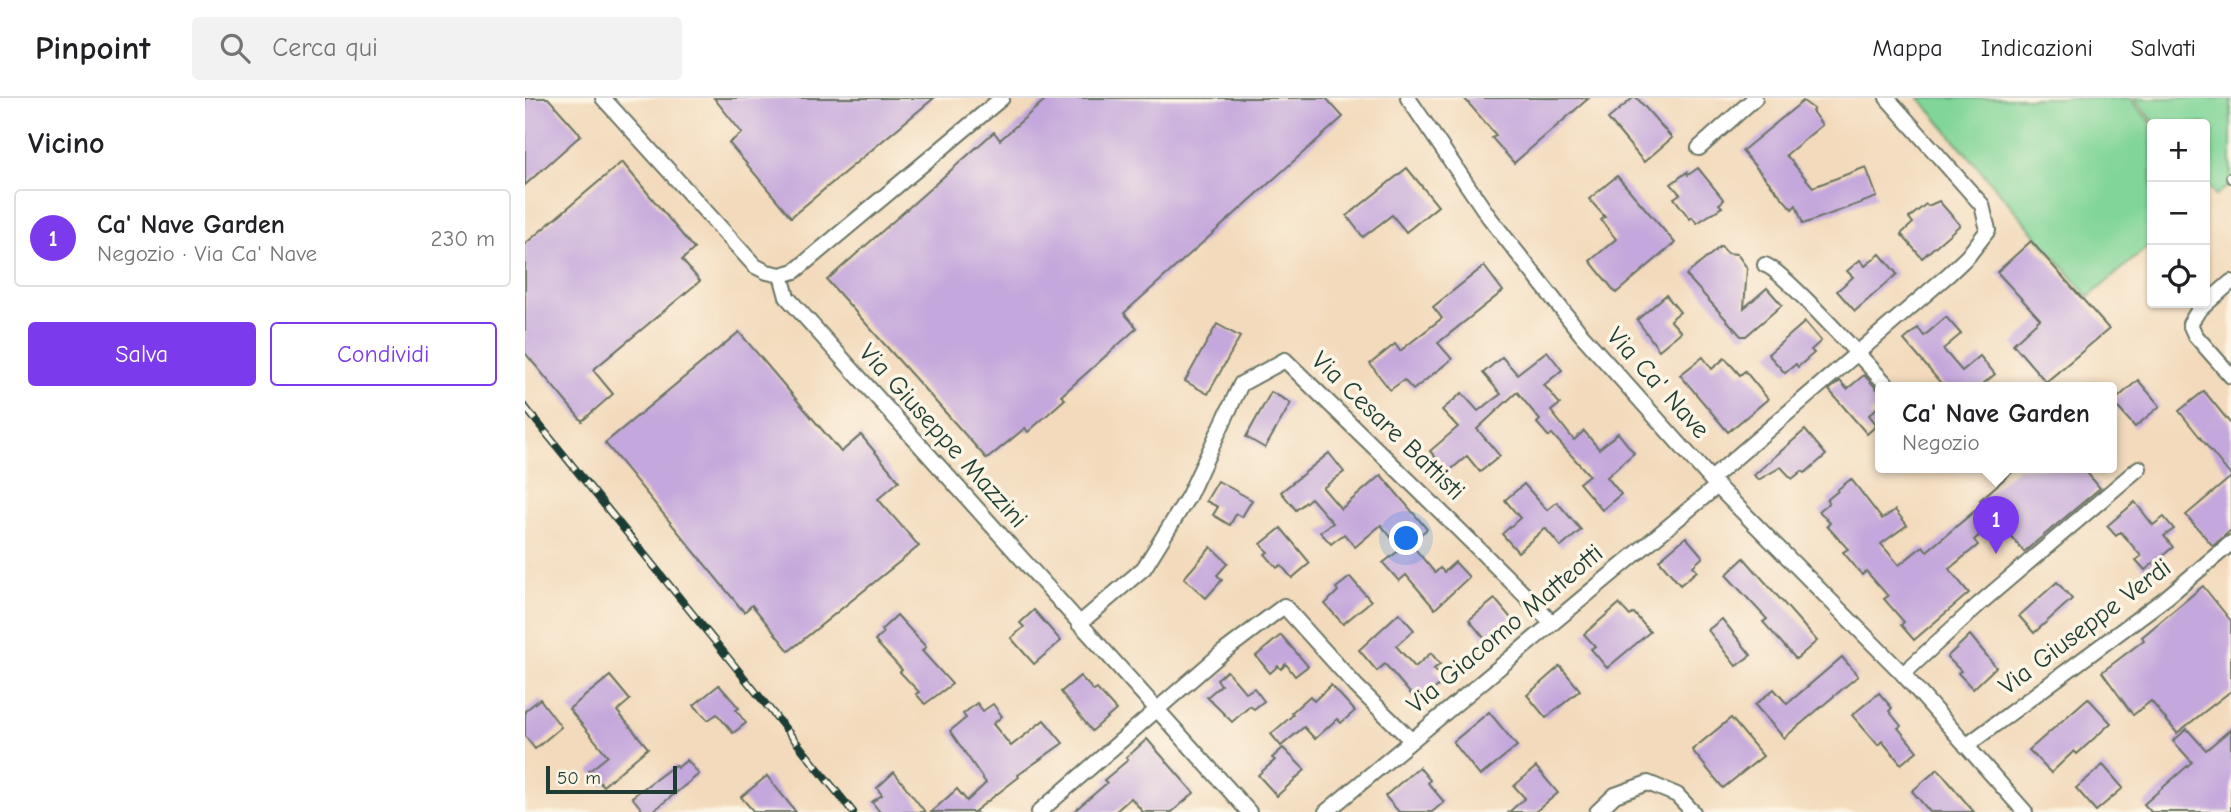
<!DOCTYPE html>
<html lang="it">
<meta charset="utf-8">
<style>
body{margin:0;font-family:"Comic Neue",sans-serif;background:#f2f2f2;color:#202124}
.controls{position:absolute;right:21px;top:21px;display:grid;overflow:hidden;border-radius:7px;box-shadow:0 2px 5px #0004}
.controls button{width:63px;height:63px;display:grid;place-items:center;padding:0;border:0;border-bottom:2px solid #e0e0e0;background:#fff;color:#202124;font:35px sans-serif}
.scale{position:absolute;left:21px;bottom:18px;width:131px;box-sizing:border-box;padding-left:7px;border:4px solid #1f3d34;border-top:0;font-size:19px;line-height:24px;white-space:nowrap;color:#1f3d34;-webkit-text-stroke:5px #fcf5e5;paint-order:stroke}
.you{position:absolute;left:882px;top:441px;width:24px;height:24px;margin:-18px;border:5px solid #fff;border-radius:50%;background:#1a73e8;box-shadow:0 0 0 10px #1a73e833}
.badge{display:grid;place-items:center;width:46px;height:46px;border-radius:50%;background:#7c3aed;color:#fff;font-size:23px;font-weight:700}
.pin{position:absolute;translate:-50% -58px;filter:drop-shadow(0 2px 4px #0008)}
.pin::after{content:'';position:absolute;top:37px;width:24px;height:21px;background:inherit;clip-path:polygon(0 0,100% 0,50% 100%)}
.popup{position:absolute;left:1350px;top:284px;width:242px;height:91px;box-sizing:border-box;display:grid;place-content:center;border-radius:7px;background:#fff;filter:drop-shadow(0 2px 5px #0005);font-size:23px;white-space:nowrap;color:#757577}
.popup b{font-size:26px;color:#202124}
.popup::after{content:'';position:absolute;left:50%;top:100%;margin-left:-14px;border:14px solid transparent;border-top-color:#fff}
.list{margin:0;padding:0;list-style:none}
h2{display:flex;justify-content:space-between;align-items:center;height:91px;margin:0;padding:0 28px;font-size:30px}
h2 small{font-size:23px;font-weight:400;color:#757577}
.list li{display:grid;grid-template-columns:46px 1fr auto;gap:21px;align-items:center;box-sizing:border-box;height:98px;margin:0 14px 14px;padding:0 14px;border:2px solid #e0e0e0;border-radius:7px}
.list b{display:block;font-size:26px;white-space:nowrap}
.list p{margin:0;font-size:23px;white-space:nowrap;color:#757577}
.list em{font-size:23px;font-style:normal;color:#757577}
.actions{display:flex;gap:14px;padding:21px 28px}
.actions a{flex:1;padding:16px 0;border:2px solid #7c3aed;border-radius:7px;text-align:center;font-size:24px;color:#7c3aed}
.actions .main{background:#7c3aed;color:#fff}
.icon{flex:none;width:38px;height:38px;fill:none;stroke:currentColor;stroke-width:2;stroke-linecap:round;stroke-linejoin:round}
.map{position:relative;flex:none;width:1706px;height:714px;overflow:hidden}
header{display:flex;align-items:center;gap:42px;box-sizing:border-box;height:98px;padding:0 35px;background:#fff;border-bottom:2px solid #e0e0e0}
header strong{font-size:33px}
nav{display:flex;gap:38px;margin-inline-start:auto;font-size:24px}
.search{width:490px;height:63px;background:#f2f2f2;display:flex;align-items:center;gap:18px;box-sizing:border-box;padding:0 24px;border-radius:7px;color:#757577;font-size:26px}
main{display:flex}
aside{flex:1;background:#fff}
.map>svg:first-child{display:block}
</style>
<header>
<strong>Pinpoint</strong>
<div class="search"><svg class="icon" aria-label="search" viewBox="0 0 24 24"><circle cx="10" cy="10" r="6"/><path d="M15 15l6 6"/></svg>Cerca qui</div>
<nav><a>Mappa</a><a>Indicazioni</a><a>Salvati</a></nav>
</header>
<main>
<aside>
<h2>Vicino<small></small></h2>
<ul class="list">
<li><span class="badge">1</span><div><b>Ca' Nave Garden</b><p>Negozio · Via Ca' Nave</p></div><em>230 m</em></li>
</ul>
<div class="actions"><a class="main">Salva</a><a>Condividi</a></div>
</aside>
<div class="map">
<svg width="1706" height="714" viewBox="0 0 1706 714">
<rect width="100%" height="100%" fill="#fcf5e5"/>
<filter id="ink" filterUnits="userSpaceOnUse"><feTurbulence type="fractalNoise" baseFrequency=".0143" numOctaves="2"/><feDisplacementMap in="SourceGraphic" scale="14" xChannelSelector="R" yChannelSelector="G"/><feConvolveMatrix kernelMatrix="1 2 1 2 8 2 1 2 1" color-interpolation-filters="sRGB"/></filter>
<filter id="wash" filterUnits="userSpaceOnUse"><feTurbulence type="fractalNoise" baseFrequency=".00686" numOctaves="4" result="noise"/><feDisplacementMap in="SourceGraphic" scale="28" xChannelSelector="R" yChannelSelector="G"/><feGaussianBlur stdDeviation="1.57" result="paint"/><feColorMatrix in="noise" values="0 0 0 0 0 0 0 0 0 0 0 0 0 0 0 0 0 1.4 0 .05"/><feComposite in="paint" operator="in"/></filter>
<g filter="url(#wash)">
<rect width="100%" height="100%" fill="#f3dabc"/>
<g fill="#81d598" stroke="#508966" stroke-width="2">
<polygon points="1394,0 1605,0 1627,26 1627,145 1564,199"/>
<polygon points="1609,0 1706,0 1706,85 1691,98 1680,83 1680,26 1631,26"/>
</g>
<g id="blocks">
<g fill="#c4a7dc">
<polygon points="0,0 23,0 56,37 0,87"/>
<polygon points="189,0 409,0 266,119 204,45 217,35"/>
<polygon points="522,0 801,0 818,19 599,215 612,230 536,298 540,301 503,334 500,330 462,361 302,182 469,34 475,42"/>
<polygon points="939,0 1064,0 989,65 967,40 971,37"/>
<polygon points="1108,0 1112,0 1147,40 1119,64 1083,21"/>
<polygon points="1278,3 1289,11 1287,13 1297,27 1261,57 1288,89 1341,69 1352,99 1278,126 1271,107 1267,111 1217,53"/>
<polygon points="97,64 169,151 157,162 175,183 68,272 88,296 57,323 0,255 0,146"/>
<polygon points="882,70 913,108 881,134 867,117 838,139 822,118"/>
<polygon points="1173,70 1199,102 1194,106 1197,109 1172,125 1167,119 1165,121 1149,100 1155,96 1146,86 1162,74 1163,77"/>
<polygon points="1092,78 1150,145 1091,195 1065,163 1091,141 1076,122 1080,119 1064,101"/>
<polygon points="1414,103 1435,127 1397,160 1376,136 1388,125 1384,120 1401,106 1403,108"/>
<polygon points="1506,143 1584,231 1521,284 1488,246 1515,221 1472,174"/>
<polygon points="1196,148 1202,155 1212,156 1222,170 1219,210 1242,190 1257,207 1221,238 1216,238 1161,177"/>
<polygon points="1355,156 1372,176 1330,213 1312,193 1328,179 1322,173 1335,162 1340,168"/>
<polygon points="959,168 978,193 913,245 927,261 888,292 879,282 865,292 845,266 870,246 875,253 917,220 908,209"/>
<polygon points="1141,197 1155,214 1145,222 1156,234 1134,252 1112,222"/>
<polygon points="1421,219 1436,236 1418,251 1437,273 1455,258 1470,276 1453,290 1420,290 1379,242 1393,230 1399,238"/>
<polygon points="1280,224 1296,243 1286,252 1289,255 1273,269 1271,266 1260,275 1243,256"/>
<polygon points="692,226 715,239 683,296 660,283"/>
<polygon points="214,234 316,354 336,337 374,383 353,401 394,448 264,553 227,507 219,514 80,345"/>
<polygon points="1022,253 1037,272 1019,287 1035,306 1026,313 1049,342 1059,333 1074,351 1093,335 1109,355 1082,379 1096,396 1077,412 1054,385 1064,377 1027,336 1024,339 1012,325 1015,322 992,294 952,331 975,358 955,374 942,358 923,374 905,353 933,329 917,312 937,295 953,313 976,296 958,275 977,259 992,276"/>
<polygon points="1178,259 1187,271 1200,260 1215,277 1220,273 1243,301 1203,334 1155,277"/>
<polygon points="1339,277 1355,294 1355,307 1344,317 1352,327 1342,336 1304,292 1315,283 1322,291"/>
<polygon points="1613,282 1635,308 1610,329 1588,304"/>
<polygon points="1679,293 1706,326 1706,378 1654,313"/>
<polygon points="746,294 766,305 740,350 721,339"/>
<polygon points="1280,332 1301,357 1280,375 1277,373 1267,381 1256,369 1233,382 1229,377"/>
<polygon points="804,355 819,374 798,390 816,411 856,377 902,431 885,445 910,475 915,470 919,474 930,464 944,479 910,511 881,477 874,483 858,465 876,451 856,427 830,449 819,436 806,446 795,434 808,425 786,400 771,412 756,394"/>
<polygon points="1492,370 1558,370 1575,390 1499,454 1472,422 1449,442 1453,447 1424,471 1444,495 1389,542 1376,527 1379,524 1359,501 1363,498 1341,473 1337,477 1318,454 1323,451 1302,428 1305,425 1294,413 1304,405 1302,402 1313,393 1312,392 1326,381 1357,421 1370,412 1382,427 1356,446 1374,467 1398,448 1402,453 1458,406 1455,402"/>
<polygon points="1706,379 1706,432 1688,448 1661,417"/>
<polygon points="693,383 727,402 717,419 711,416 705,427 688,417 693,409 681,403"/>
<polygon points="999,386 1022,412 1032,404 1056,432 1036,449 1021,431 1018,432 993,454 977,436 995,420 980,402"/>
<polygon points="1610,404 1628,427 1639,419 1649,431 1639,438 1648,449 1620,472 1611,462 1616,458 1596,434 1591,438 1582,428"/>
<polygon points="756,430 785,465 767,480 756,467 752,470 740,456 743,454 736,446"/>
<polygon points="1161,439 1178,459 1168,468 1172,473 1155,487 1134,462"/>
<polygon points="686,449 703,465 692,477 697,482 681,500 659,480"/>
<polygon points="1219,460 1292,543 1271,561 1238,524 1242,521 1201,477"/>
<polygon points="825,479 846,503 818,526 800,506 813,493 811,490"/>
<polygon points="1532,484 1547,501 1509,535 1494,518"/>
<polygon points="1678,488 1706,523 1706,593 1652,635 1626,603 1608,617 1577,574 1619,542 1617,539"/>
<polygon points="970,501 990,525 964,546 944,522"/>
<polygon points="1094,506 1105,518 1109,515 1125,534 1082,570 1066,551 1070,548 1059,536"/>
<polygon points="509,512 536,543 509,566 486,540 499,529 495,525"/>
<polygon points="874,515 889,532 871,548 890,569 906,555 915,566 909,571 919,583 899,600 897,597 891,602 860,566 852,573 834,552"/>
<polygon points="372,517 401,549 397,553 427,586 400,606 391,596 394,594 375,574 377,572 350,543 358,535 356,532"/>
<polygon points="1197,521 1226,557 1211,568 1183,532"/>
<polygon points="756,537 783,568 770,578 761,566 756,571 753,568 745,575 731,558"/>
<polygon points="1445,537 1471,569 1448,591 1433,575 1436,573 1422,559"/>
<polygon points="1317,559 1333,578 1259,640 1230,607 1249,591 1262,606"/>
<polygon points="1035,568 1055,592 1021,620 1002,597"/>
<polygon points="702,573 721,595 729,590 739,603 729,611 725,608 707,624 682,599 696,587 692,581"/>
<polygon points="85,578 105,602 92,613 123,650 78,688 64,673 83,658 44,611"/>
<polygon points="555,578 569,593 572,591 591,612 567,633 536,594"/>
<polygon points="194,587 214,610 211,612 221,625 208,635 192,616 183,622 169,607"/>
<polygon points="806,587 830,613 816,625 812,621 790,641 779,629 756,648 746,636 768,617 766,615 785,598 789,603"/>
<polygon points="1354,595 1367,610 1364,613 1376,628 1373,630 1392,653 1376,666 1357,643 1353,647 1327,617"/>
<polygon points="1563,600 1586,625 1552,656 1549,653 1526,675 1504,652"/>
<polygon points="15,601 36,629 10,651 0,638 0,613"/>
<polygon points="452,605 458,613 468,606 477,618 468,626 486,648 519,622 538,645 493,677 494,679 450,713 451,714 406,714 432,691 442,703 461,685 425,633 441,620 438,616"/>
<polygon points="964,614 992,648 955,678 928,644"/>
<polygon points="1206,620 1238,658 1198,690 1167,652"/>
<polygon points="1662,631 1681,652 1706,631 1706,714 1626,714 1619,706 1667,664 1648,643"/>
<polygon points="622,641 669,695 647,714 618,714 606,700 590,714 548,714 582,685 579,682 603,662 601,660"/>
<polygon points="758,650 780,672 752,698 733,677 750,662 747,660"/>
<polygon points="162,662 174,676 127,714 119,714 107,699 150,667 152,670"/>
<polygon points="1578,667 1598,690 1571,713 1551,690"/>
<polygon points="894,669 905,682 903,685 919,704 907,714 874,714 860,698"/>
<polygon points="1011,669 1033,695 1010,714 984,714 1000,700 989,688"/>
<polygon points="1413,671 1449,714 1405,714 1387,693"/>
<polygon points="369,674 387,697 400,714 355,714 347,704 357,697 352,690"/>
<polygon points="242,678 271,714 229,714 216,699"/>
</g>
</g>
</g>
<g filter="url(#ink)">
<use href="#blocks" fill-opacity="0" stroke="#697464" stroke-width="2"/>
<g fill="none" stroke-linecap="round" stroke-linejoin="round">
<defs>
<polyline id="service" points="1705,79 1706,81"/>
<g id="minor">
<polyline points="78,0 230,168 242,174 256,177 262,199 724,714"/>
<polyline points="883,0 964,119 1056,236 1192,388 1378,576 1500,714"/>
<polyline points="1174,50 1230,0"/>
<path d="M1240,167c17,4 105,103 125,123"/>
<polyline points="256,177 270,173 477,0"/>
<polyline points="1706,184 1673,213 1665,226 1670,237 1706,278"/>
<polyline points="1186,381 1424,176 1443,158 1463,132 1457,107 1362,0"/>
<path d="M554,526l65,-56 44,-71 53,-113 44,-24c89,88 180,173 266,262"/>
<polyline points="1378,576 1453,507 1614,370"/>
<polyline points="1441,648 1642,499 1706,445"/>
<polyline points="514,714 697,555 759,508 831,588 886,642"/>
<polyline points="801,714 1192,388"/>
<polyline points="1072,714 1090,697 1123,685 1152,697 1168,714"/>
</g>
</defs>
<use href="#service" stroke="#697464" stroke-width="10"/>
<use href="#minor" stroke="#697464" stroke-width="18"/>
<use href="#service" stroke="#fff" stroke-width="7"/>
<use href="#minor" stroke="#fff" stroke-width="14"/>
<defs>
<polyline id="rail" points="0,309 328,714"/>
</defs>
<use href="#rail" stroke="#1f3d34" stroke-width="8"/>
<use href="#rail" stroke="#fcf5e5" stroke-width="5" stroke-dasharray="16" stroke-linecap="butt"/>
</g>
</g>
<g text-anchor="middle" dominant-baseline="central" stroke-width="7" stroke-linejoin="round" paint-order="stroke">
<g font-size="26" fill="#1f3d34" stroke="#fcf5e5">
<text transform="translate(1133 285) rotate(48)">Via Ca' Nave</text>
<text transform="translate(863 328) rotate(44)">Via Cesare Battisti</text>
<text transform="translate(418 338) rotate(48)">Via Giuseppe Mazzini</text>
<text transform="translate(1560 529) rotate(-37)">Via Giuseppe Verdi</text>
<text transform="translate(980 531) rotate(-40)">Via Giacomo Matteotti</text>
</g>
</g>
</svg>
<div class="controls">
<button>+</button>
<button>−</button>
<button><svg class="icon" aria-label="locate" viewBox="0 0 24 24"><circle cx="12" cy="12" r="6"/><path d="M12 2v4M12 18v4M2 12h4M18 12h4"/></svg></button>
</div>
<div class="scale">50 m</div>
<div class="you"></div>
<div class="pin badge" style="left:1471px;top:456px">1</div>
<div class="popup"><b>Ca' Nave Garden</b>Negozio</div>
</div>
</main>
